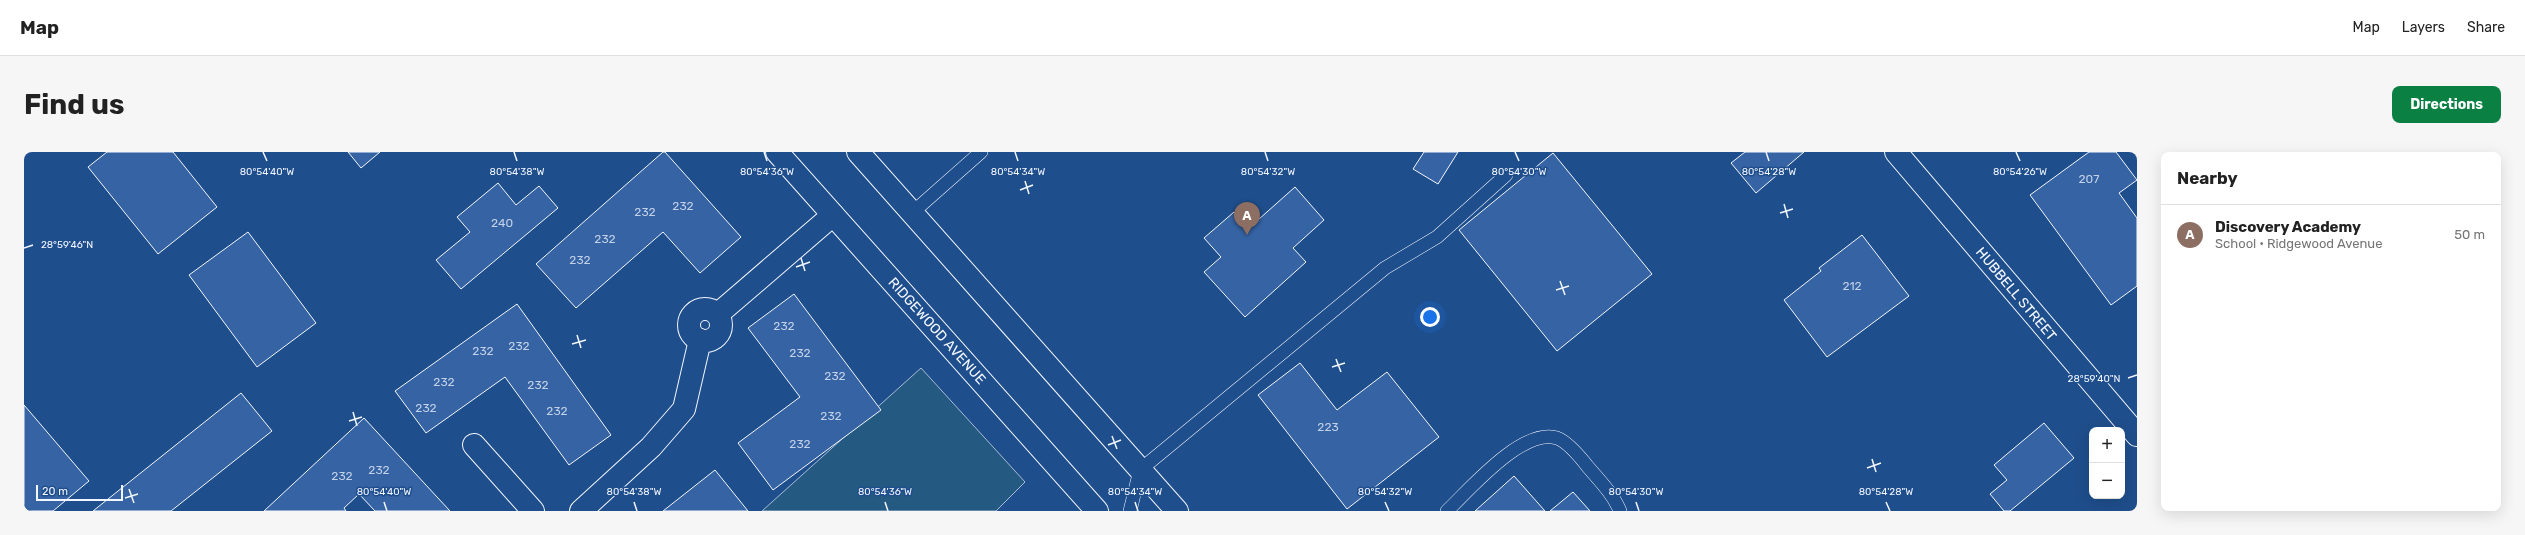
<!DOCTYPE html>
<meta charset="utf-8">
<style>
body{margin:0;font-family:Rubik,sans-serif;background:#f6f6f6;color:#222}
.controls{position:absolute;right:12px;bottom:12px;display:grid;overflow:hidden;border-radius:8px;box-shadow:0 4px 16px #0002}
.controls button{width:36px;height:36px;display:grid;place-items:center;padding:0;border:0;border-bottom:1px solid #e0e0e0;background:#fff;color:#222;font:20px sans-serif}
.scale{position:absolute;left:12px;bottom:10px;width:87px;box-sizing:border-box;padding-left:4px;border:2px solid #f2f6ff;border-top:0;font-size:11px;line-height:14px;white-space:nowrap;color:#f2f6ff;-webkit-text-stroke:3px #1f4e8c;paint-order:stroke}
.you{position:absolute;left:1406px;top:165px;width:14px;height:14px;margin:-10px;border:3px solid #fff;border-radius:50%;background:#1a73e8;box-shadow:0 0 0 6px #1a73e833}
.badge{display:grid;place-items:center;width:26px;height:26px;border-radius:50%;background:#0b8043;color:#fff;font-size:13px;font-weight:700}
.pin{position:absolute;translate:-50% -33px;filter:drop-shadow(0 1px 2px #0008)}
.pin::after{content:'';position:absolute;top:21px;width:14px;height:12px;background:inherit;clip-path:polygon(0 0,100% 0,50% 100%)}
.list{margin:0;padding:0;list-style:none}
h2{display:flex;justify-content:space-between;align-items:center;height:52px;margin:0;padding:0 16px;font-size:17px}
h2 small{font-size:13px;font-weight:400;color:#767676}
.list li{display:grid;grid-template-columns:26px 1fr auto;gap:12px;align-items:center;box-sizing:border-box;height:60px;padding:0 16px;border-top:1px solid #e0e0e0}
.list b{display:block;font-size:15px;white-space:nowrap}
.list p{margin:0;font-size:13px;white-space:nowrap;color:#767676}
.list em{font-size:13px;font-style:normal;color:#767676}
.map{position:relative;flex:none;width:2113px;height:359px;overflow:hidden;border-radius:8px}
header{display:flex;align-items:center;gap:24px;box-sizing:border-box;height:56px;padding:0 20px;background:#fff;border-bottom:1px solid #e0e0e0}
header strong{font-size:19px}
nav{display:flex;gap:22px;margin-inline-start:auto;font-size:14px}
.intro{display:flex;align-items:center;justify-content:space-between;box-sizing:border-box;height:96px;padding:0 24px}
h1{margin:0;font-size:28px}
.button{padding:10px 18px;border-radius:8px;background:#0b8043;color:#fff;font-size:14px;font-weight:700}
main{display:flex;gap:24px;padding:0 24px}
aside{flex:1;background:#fff;border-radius:8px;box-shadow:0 4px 16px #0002}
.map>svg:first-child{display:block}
</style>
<header>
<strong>Map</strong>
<nav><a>Map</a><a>Layers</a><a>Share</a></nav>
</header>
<div class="intro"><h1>Find us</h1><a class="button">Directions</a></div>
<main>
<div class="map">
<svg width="2113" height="359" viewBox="0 0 2113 359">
<rect width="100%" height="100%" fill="#1f4e8c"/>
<polygon fill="#245a82" stroke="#a8bbd7" points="897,216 1001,330 972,359 738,359"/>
<g fill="#3563a3" stroke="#f2f6ff">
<polygon points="83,0 149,0 193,55 134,102 64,15"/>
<polygon points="324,0 356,0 337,16"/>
<polygon points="639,0 641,0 717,85 676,121 639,80 552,156 512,112"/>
<polygon points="1400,0 1434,0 1414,32 1389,17"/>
<polygon points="1721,0 1780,0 1732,41 1707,11"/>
<polygon points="2065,0 2092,0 2113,28 2095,41 2113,66 2113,134 2087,153 2006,43"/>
<polygon points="1529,1 1628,122 1533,199 1435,78"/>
<polygon points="474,31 492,53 515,34 534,56 437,137 412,108 446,80 433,65"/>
<polygon points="1271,35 1300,68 1269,96 1282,110 1221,165 1180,120 1197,105 1180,86 1210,60 1225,76"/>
<polygon points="224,80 292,171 233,215 165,123"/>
<polygon points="1838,83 1885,144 1803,205 1760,148 1797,119 1795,116"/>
<polygon points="770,142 857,258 749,338 714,291 776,245 724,176"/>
<polygon points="493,152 587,283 545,313 481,225 402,281 371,239"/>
<polygon points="1276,211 1313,258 1363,220 1415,285 1323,357 1234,243"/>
<polygon points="217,241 248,279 147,359 69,359"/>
<polygon points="0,253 65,329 29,359 0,359"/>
<polygon points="340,266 426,359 351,359 335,342 320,356 322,359 240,359"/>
<polygon points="2020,271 2050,306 1986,359 1980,359 1966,342 1983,328 1970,313"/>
<polygon points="691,318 724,359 639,359"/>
<polygon points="1490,324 1521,359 1451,359"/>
<polygon points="1549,340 1566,359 1526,359"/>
</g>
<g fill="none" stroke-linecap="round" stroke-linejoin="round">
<defs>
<g id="lane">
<polyline points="888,61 957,0"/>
<polyline points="1106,359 1116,318 1361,116 1413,85 1482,23"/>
<path d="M1423,359c23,-22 76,-84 110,-73 11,4 24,20 31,29 12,14 25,27 32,44"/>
</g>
<g id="street">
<polyline points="1872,0 2113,283"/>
<circle cx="681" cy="173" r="16"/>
<polyline points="694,162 809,63"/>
<polyline points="450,293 509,359"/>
<polyline points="557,359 627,295 660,257 676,188"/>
</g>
<g id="primary">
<polyline points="753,0 1073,359"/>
<polyline points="834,0 1153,359"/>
</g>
</defs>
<use href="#lane" stroke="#f2f6ff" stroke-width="14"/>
<use href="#street" stroke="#f2f6ff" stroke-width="24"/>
<use href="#primary" stroke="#f2f6ff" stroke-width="24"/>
<use href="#lane" stroke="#1f4e8c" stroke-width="13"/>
<use href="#street" stroke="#1f4e8c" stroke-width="22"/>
<use href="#primary" stroke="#1f4e8c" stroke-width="22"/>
</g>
<path fill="none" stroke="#f2f6ff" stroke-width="1.5" d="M239,0l4,9M490,0l3,9M740,0l3,9M991,0l3,9M1241,0l3,9M1491,0l4,9M1742,0l3,9M1992,0l4,9M1001,29l4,13M996,38l13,-5M1760,52l4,14M1756,61l13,-4M0,96l9,-3M777,106l4,13M772,115l14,-5M1536,129l5,14M1532,138l13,-4M553,183l4,13M548,192l14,-4M1312,207l5,13M1308,215l13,-4M2104,226l9,-3M329,260l4,14M325,269l13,-4M1088,284l5,13M1084,293l13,-5M1848,307l4,13M1843,316l14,-5M105,337l5,14M101,346l13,-4M360,350l3,9M610,350l3,9M861,350l3,9M1111,350l3,9M1361,350l4,9M1612,350l3,9M1862,350l4,9"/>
<g text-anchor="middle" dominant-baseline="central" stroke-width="3" stroke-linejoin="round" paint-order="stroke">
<g font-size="12" fill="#c3d1e8">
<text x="2065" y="27">207</text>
<text x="659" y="54">232</text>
<text x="621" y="60">232</text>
<text x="478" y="71">240</text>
<text x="581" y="87">232</text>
<text x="556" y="108">232</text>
<text x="1828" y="134">212</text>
<text x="760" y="174">232</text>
<text x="495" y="194">232</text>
<text x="459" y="199">232</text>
<text x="776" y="201">232</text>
<text x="811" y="224">232</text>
<text x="420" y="230">232</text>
<text x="514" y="233">232</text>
<text x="402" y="256">232</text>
<text x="533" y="259">232</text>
<text x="807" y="264">232</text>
<text x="1304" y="275">223</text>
<text x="776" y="292">232</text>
<text x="355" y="318">232</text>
<text x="318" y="324">232</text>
</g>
<g font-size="14" fill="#f2f6ff" stroke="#1f4e8c">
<text transform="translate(1992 142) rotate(50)">HUBBELL STREET</text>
<text transform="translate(913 179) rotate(48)">RIDGEWOOD AVENUE</text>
</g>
</g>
<g font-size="10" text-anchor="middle" fill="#f2f6ff" stroke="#1f4e8c" stroke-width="3" stroke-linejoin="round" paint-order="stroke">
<text x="1745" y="23">80°54'28"W</text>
<text x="1996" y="23">80°54'26"W</text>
<text x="243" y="23">80°54'40"W</text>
<text x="493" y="23">80°54'38"W</text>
<text x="743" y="23">80°54'36"W</text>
<text x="994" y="23">80°54'34"W</text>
<text x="1244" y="23">80°54'32"W</text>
<text x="1495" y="23">80°54'30"W</text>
<text x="43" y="96">28°59'46"N</text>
<text x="2070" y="230">28°59'40"N</text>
<text x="360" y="343">80°54'40"W</text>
<text x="610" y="343">80°54'38"W</text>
<text x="861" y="343">80°54'36"W</text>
<text x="1111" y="343">80°54'34"W</text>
<text x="1361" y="343">80°54'32"W</text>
<text x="1612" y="343">80°54'30"W</text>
<text x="1862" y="343">80°54'28"W</text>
</g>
</svg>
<div class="controls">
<button>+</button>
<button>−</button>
</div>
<div class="scale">20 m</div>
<div class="you"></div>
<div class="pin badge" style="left:1223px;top:83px;background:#8d6e63">A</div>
</div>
<aside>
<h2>Nearby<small></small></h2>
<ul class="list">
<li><span class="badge" style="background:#8d6e63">A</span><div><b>Discovery Academy</b><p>School · Ridgewood Avenue</p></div><em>50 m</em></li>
</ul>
</aside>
</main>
